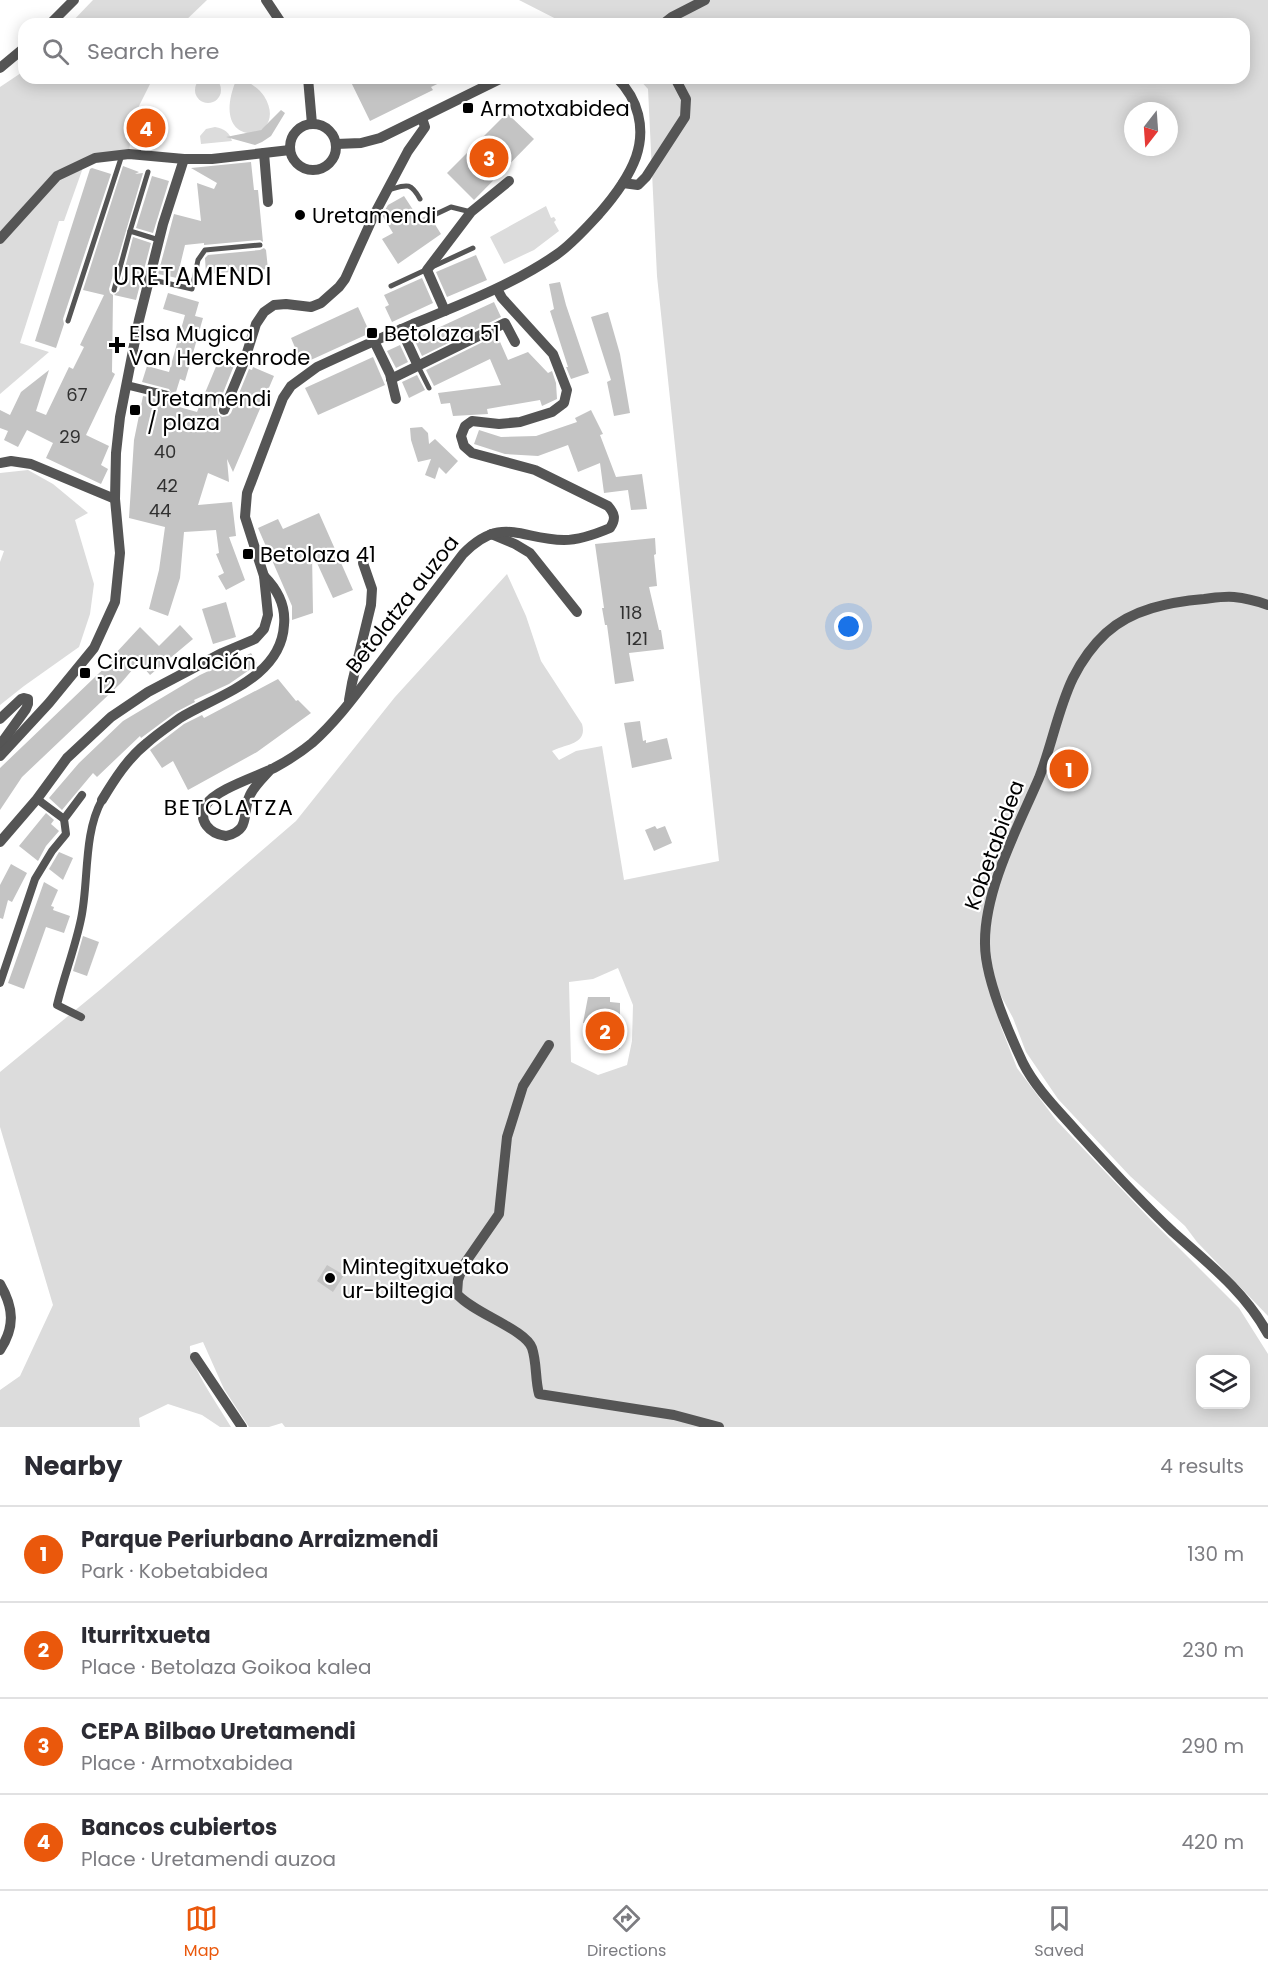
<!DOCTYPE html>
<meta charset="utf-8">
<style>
body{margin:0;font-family:Poppins,sans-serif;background:#f2f2f3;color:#2b2b33}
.controls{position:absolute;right:18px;bottom:18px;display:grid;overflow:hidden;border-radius:12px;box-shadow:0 3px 15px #0003}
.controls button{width:54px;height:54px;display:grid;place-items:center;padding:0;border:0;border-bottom:2px solid #e1e1e2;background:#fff;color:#2b2b33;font:30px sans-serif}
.compass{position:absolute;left:1124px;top:102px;width:54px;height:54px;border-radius:50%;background:#fff;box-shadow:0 3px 15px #0003;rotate:197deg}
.you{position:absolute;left:849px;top:627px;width:21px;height:21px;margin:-15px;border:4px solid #fff;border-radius:50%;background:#1a73e8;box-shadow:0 0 0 9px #1a73e833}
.badge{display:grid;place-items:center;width:39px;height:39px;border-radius:50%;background:#ea580c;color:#fff;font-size:20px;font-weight:700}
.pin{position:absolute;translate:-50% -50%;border:3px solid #fff;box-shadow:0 2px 6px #0006}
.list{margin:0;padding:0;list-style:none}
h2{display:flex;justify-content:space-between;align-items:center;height:78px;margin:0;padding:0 24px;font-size:26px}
h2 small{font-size:20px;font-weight:400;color:#7c7c81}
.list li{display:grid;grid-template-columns:39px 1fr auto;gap:18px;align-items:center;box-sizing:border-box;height:96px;padding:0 24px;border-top:2px solid #e1e1e2}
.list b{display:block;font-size:22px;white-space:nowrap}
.list p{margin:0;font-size:20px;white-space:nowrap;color:#7c7c81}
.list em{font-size:20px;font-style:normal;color:#7c7c81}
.icon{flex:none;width:33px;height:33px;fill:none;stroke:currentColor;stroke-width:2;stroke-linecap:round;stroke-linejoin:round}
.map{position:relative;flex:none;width:1268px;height:1427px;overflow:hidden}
.search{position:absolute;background:#fff;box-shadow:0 3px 15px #0003;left:18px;right:18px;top:18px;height:66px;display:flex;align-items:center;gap:15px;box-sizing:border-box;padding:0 21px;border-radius:18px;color:#7c7c81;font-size:22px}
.sheet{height:462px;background:#fff}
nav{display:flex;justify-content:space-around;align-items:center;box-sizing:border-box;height:84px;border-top:2px solid #e1e1e2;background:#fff;font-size:16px;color:#7c7c81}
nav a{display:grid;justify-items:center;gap:3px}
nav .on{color:#ea580c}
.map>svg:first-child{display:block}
</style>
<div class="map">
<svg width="1268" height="1427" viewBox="0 0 1268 1427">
<rect width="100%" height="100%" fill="#fff"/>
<g fill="#dcdcdc" fill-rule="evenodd">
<polygon points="93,0 207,0 182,24 70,24"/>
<path d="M519,0h749v1316l-71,-74 -12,-16 -55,-50 -72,-77 -32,-47 -13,-34 -26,-48 14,57 16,41 39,52 93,98 90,90 29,46v73h-983l-3,-4 -13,4h-20l-25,-38 -21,-47 -13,4c-2,18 31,63 41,81h-11l-18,-12 -34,-11 -29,14 1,9h-140v-37l20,-14 33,-71 -53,-178v-55l101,-83 195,-168 99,-124 112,-123 19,42 15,45 41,63c6,21 -17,20 -30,27l7,9 17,-9 26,-5 22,134 95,-19 -62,-585 -9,-187 -10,-11h606v-54h-678zM1133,111h36v36h-36zM618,968l15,37 -1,36 -5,24 -29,10 -27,-13 -2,-80 24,-3zM1200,1360h46v44h-46z"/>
<polygon points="24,71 24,78 153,78 132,120 129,154 85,162 64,221 59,221 20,343 49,352 0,394 0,87"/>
<circle cx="208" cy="90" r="13"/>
<path d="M237,78c8,1 22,10 27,18 29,46 -60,59 -27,-18z"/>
<path d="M215,127c10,2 14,5 17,14l-31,3 -1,-8 6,-7z"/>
<polygon points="546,206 551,218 554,217 556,220 554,222 559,231 534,250 504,264 490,237"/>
<polygon points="28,470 53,484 88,513 75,520 94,584 90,614 79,647 24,686 0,705 0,562 4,551 0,550 0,473"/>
</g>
<g fill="#c4c4c4">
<polygon points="349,78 450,78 431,87 433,90 370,121"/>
<polygon points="281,110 285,113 271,136 262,142 255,145 226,137 261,130"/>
<polygon points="507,113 534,139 474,200 447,173"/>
<polygon points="251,162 254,190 258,190 263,242 260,240 204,245 204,243 185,245 177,278 158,274 174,214 201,221 197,183 214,189 217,183 191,168"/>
<polygon points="123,166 139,172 135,174 143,173 109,289 110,293 113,295 112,372 115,374 86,435 109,446 101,465 108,469 101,484 46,458 53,443 27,430 18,447 4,440 8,431 0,428 0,410 10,415 21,392 49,370 36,411 46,415 69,367 73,369 84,347 80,345 104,295 83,290"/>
<polygon points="92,168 111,174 63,319 64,324 56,348 35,341 90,169"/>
<polygon points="152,176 169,181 153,233 136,228"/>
<polygon points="404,196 419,219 429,215 441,234 398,264 382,239 393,233 382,215 388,205"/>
<polygon points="133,237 151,243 136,300 114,295 119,291"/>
<polygon points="264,248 266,250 268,269 206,274 205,258 208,255 260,250"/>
<polygon points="476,255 487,280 447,297 436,272"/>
<polygon points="422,278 433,303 392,322 385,307 389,305 384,295"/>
<polygon points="560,282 566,305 589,373 571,379 566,367 568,367 550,311 554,309 549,284"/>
<polygon points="168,293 199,302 195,316 203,318 185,381 180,379 172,405 197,412 220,357 235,363 217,408 218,414 222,417 228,416 231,413 249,369 252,370 253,367 274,376 233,472 227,459 229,482 208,473 198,505 232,502 236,536 229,537 245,580 226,590 218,576 224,573 216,554 219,553 216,530 184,532 180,578 168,616 149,609 159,570 165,527 129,518 134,440 143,396 166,401 171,400 173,396 169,389 142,382 147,366 169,372 185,315 163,309"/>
<polygon points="494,302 501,317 422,356 414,339"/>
<polygon points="358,307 370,333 302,364 291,338"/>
<polygon points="608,312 620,354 630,413 614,416 607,382 611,380 591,317"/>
<polygon points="497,335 508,360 528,352 548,373 552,371 556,383 557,399 542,406 540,400 487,409 488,414 453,416 450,403 441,404 438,393 501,385 490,359 434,386 426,370"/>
<polygon points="400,345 408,362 396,368 387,351"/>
<polygon points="373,357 385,385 318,415 305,388"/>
<polygon points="417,375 425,390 409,398 402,382"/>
<polygon points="591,410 603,434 600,435 616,477 642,474 647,509 631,510 628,490 604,493 600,463 578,472 568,445 538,456 505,454 474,444 479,430 501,437 536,436 577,422 575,418"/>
<polygon points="422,427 428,433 429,444 435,439 458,461 446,474 439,467 435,479 425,475 431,459 418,462 411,440 410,428"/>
<polygon points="319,513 353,590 333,598 312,552 313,613 292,620 292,606 258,528 278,519 283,529"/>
<polygon points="655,538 656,554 654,555 657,586 649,587 659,630 661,630 664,649 629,653 634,681 615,684 607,625 605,625 602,608 604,608 595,544"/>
<polygon points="226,602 236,637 213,644 202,609"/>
<polygon points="180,625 193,639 150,675 139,662 121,683 22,777 0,810 0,768 117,656 115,654 140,627 159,646"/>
<polygon points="251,653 257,663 255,666 229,684 194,700 195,702 176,712 141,738 140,736 97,777 93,773 62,810 49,798 79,763 123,721 200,675 219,666 222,669"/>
<polygon points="278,679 296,701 298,700 311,713 257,752 188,790 173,761 162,768 150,750 184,724 202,715 204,718"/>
<polygon points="640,721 643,741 646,740 646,743 667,738 672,759 632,768 624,723"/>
<polygon points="46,813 54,820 51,824 59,831 46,846 38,861 19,846"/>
<polygon points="655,826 657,829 665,826 672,843 654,851 645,830"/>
<polygon points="59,852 73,858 63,880 49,869"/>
<polygon points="11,864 27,873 12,902 8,900 3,919 0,918 0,885"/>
<polygon points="44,882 58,890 51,906 54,907 53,910 70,916 64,933 46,927 24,989 8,983"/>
<polygon points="83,936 99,942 87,976 73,971"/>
<polygon points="588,997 610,997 610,1002 620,1003 620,1049 598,1048 598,1040 591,1040 591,1023 583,1023"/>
<polygon points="327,1265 344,1275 333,1292 317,1281"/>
</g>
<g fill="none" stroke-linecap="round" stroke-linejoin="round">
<g stroke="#555" stroke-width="5">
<path d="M388,190c18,-5 22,-9 32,9"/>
<polyline points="434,215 451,207 471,212"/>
<polyline points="130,231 148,172"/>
<polyline points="149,279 192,289 198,260 205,250 260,245"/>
<polyline points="391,286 473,248"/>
<polyline points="114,290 130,231 159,240"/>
<polyline points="68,321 122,155"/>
<polyline points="418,366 429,388"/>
</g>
<g stroke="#555" stroke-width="8">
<polyline points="126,385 167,395"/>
<polyline points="37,799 64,819"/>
<polyline points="0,983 35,879 52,851 66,834 64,819 82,795"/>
<path d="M81,1017l-24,-12c7,-29 18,-57 24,-86 8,-37 2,-85 21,-119"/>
</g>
<g stroke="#555" stroke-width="10">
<polyline points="266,0 282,24"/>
<polyline points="50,24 74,0"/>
<polyline points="663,24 672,17 705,0"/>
<polyline points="0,68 24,48"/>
<polyline points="308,78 312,124"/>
<circle cx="313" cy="147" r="23"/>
<polyline points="336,144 361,143 380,138 502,78"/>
<polyline points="264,153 268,202"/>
<polyline points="623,183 638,185 646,177 685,117 686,99 675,78"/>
<polyline points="0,239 57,176 95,158 129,154 184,159 212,159 290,150"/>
<polyline points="445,311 427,270 471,212 509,181"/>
<polyline points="401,329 418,366"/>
<polyline points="374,341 390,374 396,399"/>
<polyline points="391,379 505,323 515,342"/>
<polyline points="224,410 244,362 256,324 264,312 274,305 286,304 311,307 321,303 339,287 345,279 374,215 408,151 425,127 422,118"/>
<polyline points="0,463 11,461 31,464 115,499"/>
<polyline points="491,534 515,544 530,553 577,612"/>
<path d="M1268,605c-11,-4 -23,-7 -34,-8 -10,-1 -21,1 -30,2 -34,3 -72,10 -98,34 -13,12 -25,29 -33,45 -15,31 -21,67 -34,100 -21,49 -55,112 -54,166 0,35 23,87 38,119 13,26 37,49 56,71 30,33 61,67 94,98 35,31 72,60 95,102"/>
<polyline points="349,700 352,683 371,605 372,589 363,563"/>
<polyline points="0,719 21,699 24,698 28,699 28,704 26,709 0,745"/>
<polyline points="0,756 49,703 94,648 115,602 120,553 115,499 116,453 120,417 139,320 163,224 184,159"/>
<path d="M271,769c-7,8 -16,16 -21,26 -9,18 2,35 -24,41 -16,-2 -29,-15 -20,-31 8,-15 52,-29 68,-37 13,-7 26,-15 38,-25 25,-22 45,-50 65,-76 29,-38 57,-75 86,-113 38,-39 57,-15 101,-14 16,0 32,-6 46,-12 6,-9 5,-14 -2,-22l-73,-36 -63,-17 -8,-7 -3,-10 4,-10 7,-5 27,3 21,-2 32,-10 12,-9 3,-13 -14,-36 -51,-56 -5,-9"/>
<path d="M102,800c12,-20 26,-42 45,-57 10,-9 22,-17 33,-25 38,-23 101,-40 104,-93 2,-20 -6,-35 -20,-49"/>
<path d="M0,842l37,-43 30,-41 44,-41 37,-25 74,-39 33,-14 9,-10 4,-14 -4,-39 -19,-59 2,-24 36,-95 8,-12 26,-19c32,-15 64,-29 96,-43 49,-20 99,-39 143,-69 16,-11 30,-27 43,-41 15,-17 29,-35 37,-57 10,-29 2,-58 -19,-79"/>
<path d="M549,1045l-26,41 -16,51 -8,77 -36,52 -5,14 -1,14c16,19 68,35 75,54 5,15 3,31 7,46l135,21 45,12"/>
<path d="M0,1284c14,24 15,43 0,66"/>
<polyline points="195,1357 242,1427"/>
</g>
</g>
<g fill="#000" stroke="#fff" stroke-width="2">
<rect x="462" y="102" width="12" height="12" rx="3"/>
<circle cx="300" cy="215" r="6"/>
<rect x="366" y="327" width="12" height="12" rx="3"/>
<path d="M114 336h6v6h6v6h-6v6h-6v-6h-6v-6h6z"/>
<rect x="129" y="404" width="12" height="12" rx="3"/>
<rect x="242" y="548" width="12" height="12" rx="3"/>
<rect x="79" y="667" width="12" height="12" rx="3"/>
<circle cx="330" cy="1278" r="6"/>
</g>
<g text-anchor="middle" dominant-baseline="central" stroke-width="4.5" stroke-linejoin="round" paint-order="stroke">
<g font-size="18" fill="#313131">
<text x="77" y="394">67</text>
<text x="70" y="436">29</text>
<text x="165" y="451">40</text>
<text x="167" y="485">42</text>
<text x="160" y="510">44</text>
<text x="631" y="612">118</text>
<text x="637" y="638">121</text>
</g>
<g font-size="21" fill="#000" stroke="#fff" text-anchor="start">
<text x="480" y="108">Armotxabidea</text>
<text x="312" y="215">Uretamendi</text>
<text x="129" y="333">Elsa Mugica<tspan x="129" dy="24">Van Herckenrode</tspan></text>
<text x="384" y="333">Betolaza 51</text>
<text x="147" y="398">Uretamendi<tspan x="147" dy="24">/ plaza</tspan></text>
<text x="260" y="554">Betolaza 41</text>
<text x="97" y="661">Circunvalación<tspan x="97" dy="24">12</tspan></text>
<text x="342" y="1266">Mintegitxuetako<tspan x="342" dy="24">ur-biltegia</tspan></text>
</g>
<g font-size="21" fill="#000" stroke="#fff">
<text transform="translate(402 604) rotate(-52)">Betolatza auzoa</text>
<text transform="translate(994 845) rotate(-70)">Kobetabidea</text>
</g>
<g font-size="22" letter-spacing="1.5" fill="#000" stroke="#fff">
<text x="229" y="807">BETOLATZA</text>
</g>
<g font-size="24" letter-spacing="1.5" fill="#000" stroke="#fff">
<text x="193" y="276">URETAMENDI</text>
</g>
</g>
</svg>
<div class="controls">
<button><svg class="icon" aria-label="layers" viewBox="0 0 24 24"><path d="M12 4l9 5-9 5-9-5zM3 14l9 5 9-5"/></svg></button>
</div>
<svg class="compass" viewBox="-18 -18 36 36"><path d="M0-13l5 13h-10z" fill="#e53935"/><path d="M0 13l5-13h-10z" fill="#7c7c81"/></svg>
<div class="you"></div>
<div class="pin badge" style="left:1069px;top:769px">1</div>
<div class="pin badge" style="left:605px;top:1031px">2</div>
<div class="pin badge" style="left:489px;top:158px">3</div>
<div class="pin badge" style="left:146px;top:128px">4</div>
<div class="search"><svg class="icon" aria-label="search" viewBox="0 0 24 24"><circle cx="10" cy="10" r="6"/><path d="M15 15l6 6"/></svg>Search here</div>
</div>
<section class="sheet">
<h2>Nearby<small>4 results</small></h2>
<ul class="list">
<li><span class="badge">1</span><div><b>Parque Periurbano Arraizmendi</b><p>Park · Kobetabidea</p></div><em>130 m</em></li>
<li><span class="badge">2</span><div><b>Iturritxueta</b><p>Place · Betolaza Goikoa kalea</p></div><em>230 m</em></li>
<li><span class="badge">3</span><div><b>CEPA Bilbao Uretamendi</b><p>Place · Armotxabidea</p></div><em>290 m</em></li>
<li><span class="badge">4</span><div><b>Bancos cubiertos</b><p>Place · Uretamendi auzoa</p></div><em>420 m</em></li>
</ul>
</section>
<nav>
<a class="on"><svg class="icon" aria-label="map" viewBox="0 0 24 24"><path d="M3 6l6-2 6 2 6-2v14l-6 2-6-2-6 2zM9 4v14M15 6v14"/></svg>Map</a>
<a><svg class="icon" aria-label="directions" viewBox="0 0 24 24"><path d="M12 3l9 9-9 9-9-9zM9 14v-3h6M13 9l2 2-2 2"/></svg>Directions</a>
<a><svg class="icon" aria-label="saved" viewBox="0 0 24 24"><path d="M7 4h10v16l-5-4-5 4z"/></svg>Saved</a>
</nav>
